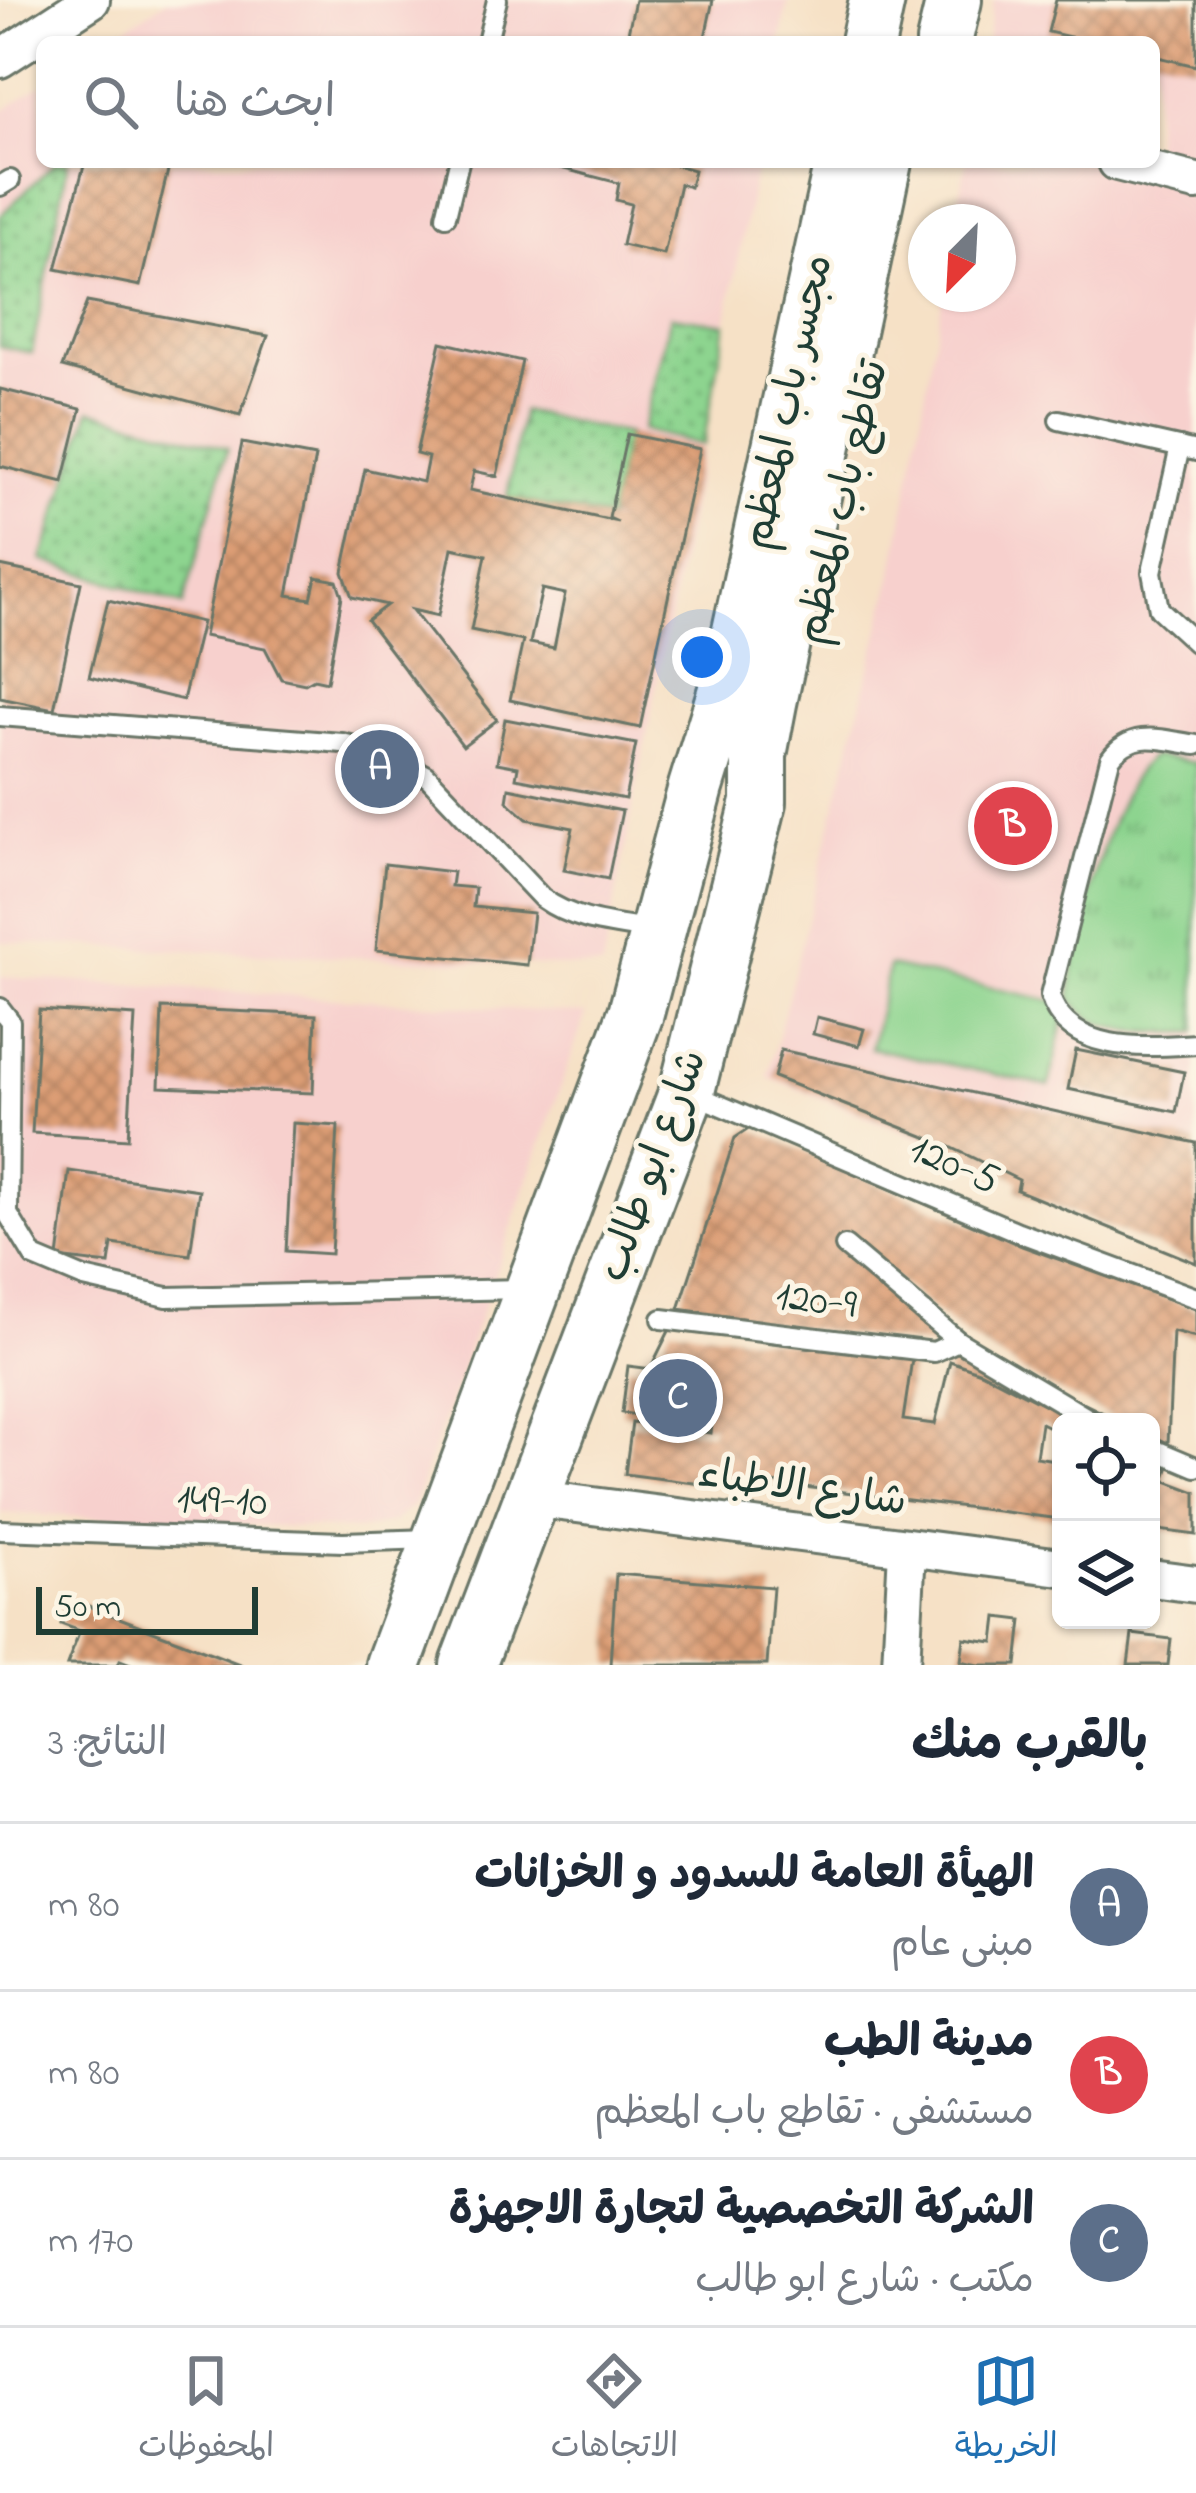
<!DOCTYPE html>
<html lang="ar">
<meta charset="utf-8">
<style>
body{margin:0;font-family:"Indie Flower","Playpen Sans Arabic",sans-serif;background:#f6f6f7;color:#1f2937;direction:rtl}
.controls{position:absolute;right:36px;bottom:36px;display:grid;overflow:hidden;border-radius:18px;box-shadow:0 3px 9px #0004}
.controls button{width:108px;height:108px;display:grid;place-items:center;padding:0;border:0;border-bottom:3px solid #e0e1e3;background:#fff;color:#1f2937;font:60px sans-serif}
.compass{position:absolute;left:908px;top:204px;width:108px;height:108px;border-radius:50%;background:#fff;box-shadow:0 3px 9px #0004;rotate:204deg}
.scale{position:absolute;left:36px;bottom:30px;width:222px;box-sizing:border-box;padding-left:12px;border:6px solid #1f3d34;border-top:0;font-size:33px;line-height:42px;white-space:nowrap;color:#1f3d34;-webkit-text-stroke:9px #fcf5e5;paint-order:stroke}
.you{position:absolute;left:702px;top:657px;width:42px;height:42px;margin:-30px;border:9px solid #fff;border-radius:50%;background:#1a73e8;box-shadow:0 0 0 18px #1a73e833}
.badge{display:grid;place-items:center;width:78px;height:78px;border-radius:50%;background:#1f6fb2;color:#fff;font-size:39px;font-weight:700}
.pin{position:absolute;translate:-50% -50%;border:6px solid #fff;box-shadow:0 3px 12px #0006}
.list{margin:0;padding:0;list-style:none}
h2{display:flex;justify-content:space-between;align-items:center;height:156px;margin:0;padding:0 48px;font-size:51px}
h2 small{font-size:39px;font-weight:400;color:#747a83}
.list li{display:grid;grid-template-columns:78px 1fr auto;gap:36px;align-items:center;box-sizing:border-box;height:168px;padding:0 48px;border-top:3px solid #e0e1e3}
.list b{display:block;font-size:45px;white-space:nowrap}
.list p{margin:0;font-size:39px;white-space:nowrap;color:#747a83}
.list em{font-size:39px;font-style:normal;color:#747a83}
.icon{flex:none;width:66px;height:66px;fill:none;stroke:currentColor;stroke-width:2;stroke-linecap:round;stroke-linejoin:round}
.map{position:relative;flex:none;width:1196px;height:1665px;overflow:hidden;direction:ltr}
.search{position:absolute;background:#fff;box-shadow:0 3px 9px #0004;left:36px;right:36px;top:36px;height:132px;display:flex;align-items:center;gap:30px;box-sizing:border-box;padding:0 42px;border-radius:18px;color:#747a83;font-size:45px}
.sheet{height:660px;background:#fff}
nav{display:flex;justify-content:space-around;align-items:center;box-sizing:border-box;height:168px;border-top:3px solid #e0e1e3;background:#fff;font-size:33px;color:#747a83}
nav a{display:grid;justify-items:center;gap:6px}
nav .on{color:#1f6fb2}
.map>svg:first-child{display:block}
</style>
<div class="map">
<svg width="1196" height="1665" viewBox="0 0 1196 1665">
<defs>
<pattern id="grass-tufts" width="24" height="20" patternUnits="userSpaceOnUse" patternTransform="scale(3)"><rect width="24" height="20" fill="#8dd48f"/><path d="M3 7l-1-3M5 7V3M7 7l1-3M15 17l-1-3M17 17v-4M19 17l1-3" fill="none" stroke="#73ad76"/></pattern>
<pattern id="garden-dots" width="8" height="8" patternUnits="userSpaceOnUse" patternTransform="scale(3)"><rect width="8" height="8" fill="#8dd48f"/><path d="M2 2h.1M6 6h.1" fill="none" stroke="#73ad76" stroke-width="1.8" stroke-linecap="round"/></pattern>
<pattern id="building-cross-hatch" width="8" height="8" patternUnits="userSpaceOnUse" patternTransform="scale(3)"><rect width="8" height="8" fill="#dc9d74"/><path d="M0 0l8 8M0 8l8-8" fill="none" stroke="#b28160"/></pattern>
</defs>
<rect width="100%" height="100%" fill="#fcf5e5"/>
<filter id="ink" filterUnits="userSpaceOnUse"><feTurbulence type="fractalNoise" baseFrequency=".00833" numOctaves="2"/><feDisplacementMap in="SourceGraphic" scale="24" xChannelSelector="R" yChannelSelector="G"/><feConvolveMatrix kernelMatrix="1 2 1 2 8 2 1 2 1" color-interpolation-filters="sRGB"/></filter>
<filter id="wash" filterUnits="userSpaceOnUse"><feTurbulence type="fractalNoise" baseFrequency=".004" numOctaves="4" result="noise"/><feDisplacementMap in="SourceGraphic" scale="48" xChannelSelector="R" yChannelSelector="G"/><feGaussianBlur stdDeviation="2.7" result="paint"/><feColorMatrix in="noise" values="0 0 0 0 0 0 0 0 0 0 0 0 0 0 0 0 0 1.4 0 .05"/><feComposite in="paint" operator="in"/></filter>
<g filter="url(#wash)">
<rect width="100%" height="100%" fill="#f6e1c6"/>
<g fill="#f7d0cd">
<polygon points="167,0 788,0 780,42 105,42"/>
<polygon points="994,0 1196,0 1196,1250 768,1077 893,576 943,294 998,294 998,222 955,222 966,162 1154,162 1154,42 987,42"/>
<polygon points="42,84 42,162 757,162 602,968 0,942 0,113"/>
<polygon points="0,977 586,1014 414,1505 392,1523 359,1530 0,1513"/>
</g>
<path fill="url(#grass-tufts)" stroke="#568862" stroke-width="3" d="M1153,756l43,7v269c-39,1 -102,5 -125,-33 -1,-47 42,-220 82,-243z"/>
<g fill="url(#garden-dots)" stroke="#568862" stroke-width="3">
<polygon points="56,162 68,162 32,353 0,346 0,216"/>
<polygon points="671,316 726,324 703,445 642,430"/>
<polygon points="90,410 228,448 183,605 42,560"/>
<polygon points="522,411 627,434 609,518 507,498"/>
</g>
<polygon fill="#8dd48f" stroke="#568862" stroke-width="3" points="889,966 1067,1004 1049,1086 871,1048"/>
<g id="blocks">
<g fill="url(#building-cross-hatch)" fill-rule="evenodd">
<polygon points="635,0 713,0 704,42 626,42"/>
<polygon points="1056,0 1196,0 1196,66 1154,56 1154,42 1092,42 1048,32"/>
<polygon points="85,162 170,162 140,286 56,269"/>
<polygon points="537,162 676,162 676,165 694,170 690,187 680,184 664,255 622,245 631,204 616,200 619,183"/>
<polygon points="87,302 268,336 240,415 62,367"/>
<path d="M441,342l81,19 -25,115 -23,-5 -4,19 148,32 -9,-4 18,-84 73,15 -60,279 -130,-28 13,-59 -52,-11 15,-75 -34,-7 -14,68 -26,-6 85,110 -34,26 -96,-126 20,-15 -35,-8 -9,-25 22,-103 58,13 5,-25 -12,-3zM542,589l23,5 -11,54 -24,-5z"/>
<polygon points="0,389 81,409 63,482 0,466"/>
<polygon points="242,443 315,457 288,595 311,599 316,577 337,581 342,596 327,682 314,679 305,684 281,679 265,648 204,636"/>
<polygon points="0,566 81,583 54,709 0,698"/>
<polygon points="108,600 202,622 183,700 89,677"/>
<polygon points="505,719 636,744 625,799 516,778 518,767 497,763"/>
<polygon points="509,788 622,811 608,879 564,870 573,828 527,819 507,801"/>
<polygon points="385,864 453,872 451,886 475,888 473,907 533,913 527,965 376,950"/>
<polygon points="162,1008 316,1015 313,1093 159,1087"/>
<polygon points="39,1010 135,1016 128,1139 32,1133"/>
<polygon points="817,1017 864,1029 859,1046 813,1034"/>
<polygon points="781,1050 1196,1143 1196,1263 1017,1190 1019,1180 946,1145 774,1077"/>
<polygon points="1076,1050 1184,1072 1176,1112 1068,1089"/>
<polygon points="293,1123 338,1126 331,1254 286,1251"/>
<polygon points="750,1128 1022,1246 1196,1309 1196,1337 1173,1331 1168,1443 1151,1435 1151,1422 1122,1422 1036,1380 965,1335 845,1238 940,1332 934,1347 679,1309 735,1138"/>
<polygon points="69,1171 199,1190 190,1255 112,1244 109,1264 58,1258"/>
<polygon points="671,1327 912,1359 903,1420 935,1424 950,1361 981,1372 1078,1422 1061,1422 1061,1433 1041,1423 1036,1457 1061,1461 1061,1519 772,1483 771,1493 625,1474 632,1423 711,1433 712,1425 622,1413 628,1366 690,1374 690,1369 653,1363"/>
<polygon points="1151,1460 1168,1469 1164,1480 1196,1492 1196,1535 1151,1529"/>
<polygon points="616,1574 773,1587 767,1665 610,1665"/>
<polygon points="70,1599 242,1665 133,1665 120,1660 118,1665 67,1665 80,1631 61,1624"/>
<polygon points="997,1617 1022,1620 1017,1665 979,1665 961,1661 964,1638 994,1642"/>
<polygon points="1132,1634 1171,1639 1168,1665 1128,1665"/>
</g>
</g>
</g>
<g filter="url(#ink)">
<use href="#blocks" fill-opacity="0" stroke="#6a7667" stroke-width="3"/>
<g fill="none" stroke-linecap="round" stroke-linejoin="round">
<defs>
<g id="lane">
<polyline points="487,42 497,0"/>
<polyline points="0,186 10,180"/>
<polyline points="446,216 459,162"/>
<polyline points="1059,420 1196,451"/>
<polyline points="1180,447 1152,572 1159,609 1196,643"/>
<path d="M0,716l342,27 45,11 39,21 116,123c33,24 71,26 111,33"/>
<path d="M1196,745c-33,-5 -64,-17 -86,14l-60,237c18,59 97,51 146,48"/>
<polyline points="0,1008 10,1021 8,1214 34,1257 84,1278 167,1297 523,1289"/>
<polyline points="689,1092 1018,1232 1196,1298"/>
<polyline points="845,1246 958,1341 1094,1422"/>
<polyline points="662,1319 934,1352 958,1341"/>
<polyline points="1151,1448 1196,1467"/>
<polyline points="0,1530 343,1542 431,1539"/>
</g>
<g id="street">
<polyline points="0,59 91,0"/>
<polyline points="1117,162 1196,182"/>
<polyline points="531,1498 1061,1567"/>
<polyline points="1151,1578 1196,1584"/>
<polyline points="901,1665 907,1549"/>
</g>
<g id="primary">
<polyline points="868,42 877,0"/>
<polyline points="944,42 954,0"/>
<polyline points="393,1665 636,1013 696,787 730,677 842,162"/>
<polyline points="468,1665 687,1091 759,802 759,755 769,703 884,162"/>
</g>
</defs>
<use href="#lane" stroke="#6a7667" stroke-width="24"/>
<use href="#street" stroke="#6a7667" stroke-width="42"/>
<use href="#primary" stroke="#6a7667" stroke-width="60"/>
<use href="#lane" stroke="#fff" stroke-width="18"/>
<use href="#street" stroke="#fff" stroke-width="36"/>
<use href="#primary" stroke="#fff" stroke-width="54"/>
</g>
</g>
<g text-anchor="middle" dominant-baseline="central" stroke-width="10" stroke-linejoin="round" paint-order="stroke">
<g font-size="42" fill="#1f3d34" stroke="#fcf5e5">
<text transform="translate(789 402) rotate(-78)">مجسر باب المعظم</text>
<text transform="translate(844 502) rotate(-77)">تقاطع باب المعظم</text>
<text transform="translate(654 1166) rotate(-70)">شارع ابو طالب</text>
<text transform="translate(954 1166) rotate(23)">120-5</text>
<text transform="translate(816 1302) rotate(7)">120-9</text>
<text transform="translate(802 1489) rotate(8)">شارع الاطباء</text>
<text transform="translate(222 1502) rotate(2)">149-10</text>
</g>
</g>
</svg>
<div class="controls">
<button><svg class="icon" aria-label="locate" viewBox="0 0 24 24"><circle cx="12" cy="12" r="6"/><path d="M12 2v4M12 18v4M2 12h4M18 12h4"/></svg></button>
<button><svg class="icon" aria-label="layers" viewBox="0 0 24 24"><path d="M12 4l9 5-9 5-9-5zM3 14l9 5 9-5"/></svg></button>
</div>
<svg class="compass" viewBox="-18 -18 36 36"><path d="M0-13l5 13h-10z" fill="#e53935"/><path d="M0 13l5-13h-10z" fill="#747a83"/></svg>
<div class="scale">50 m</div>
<div class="you"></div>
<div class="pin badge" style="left:380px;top:769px;background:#5c6f8a">A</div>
<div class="pin badge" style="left:1013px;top:826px;background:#e0444e">B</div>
<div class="pin badge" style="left:678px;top:1398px;background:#5c6f8a">C</div>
<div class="search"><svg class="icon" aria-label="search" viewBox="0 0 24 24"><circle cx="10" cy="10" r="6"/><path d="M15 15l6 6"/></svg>ابحث هنا</div>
</div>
<section class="sheet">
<h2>بالقرب منك<small>النتائج: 3</small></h2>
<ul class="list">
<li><span class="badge" style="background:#5c6f8a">A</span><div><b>الهيأة العامة للسدود و الخزانات</b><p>مبنى عام</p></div><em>80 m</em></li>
<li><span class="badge" style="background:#e0444e">B</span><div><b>مدينة الطب</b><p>مستشفى · تقاطع باب المعظم</p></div><em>80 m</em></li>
<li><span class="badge" style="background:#5c6f8a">C</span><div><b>الشركة التخصصية لتجارة الاجهزة</b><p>مكتب · شارع ابو طالب</p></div><em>170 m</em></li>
</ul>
</section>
<nav>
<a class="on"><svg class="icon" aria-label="map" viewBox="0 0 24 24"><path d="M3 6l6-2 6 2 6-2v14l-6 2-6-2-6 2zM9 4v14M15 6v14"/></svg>الخريطة</a>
<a><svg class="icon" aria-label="directions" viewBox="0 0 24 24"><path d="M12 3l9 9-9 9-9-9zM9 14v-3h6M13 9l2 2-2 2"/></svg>الاتجاهات</a>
<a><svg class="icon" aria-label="saved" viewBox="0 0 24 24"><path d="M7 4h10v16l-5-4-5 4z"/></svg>المحفوظات</a>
</nav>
